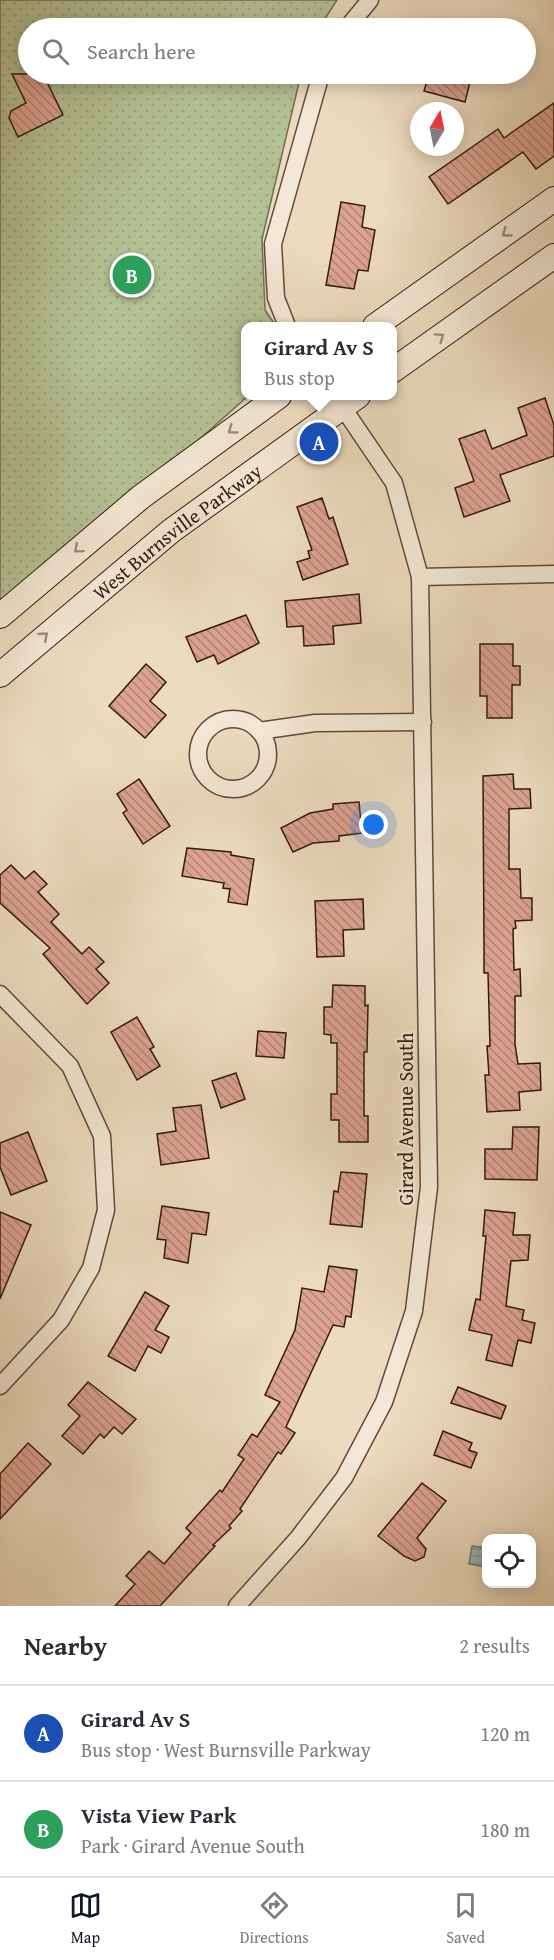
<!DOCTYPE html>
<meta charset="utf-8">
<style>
body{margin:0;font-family:"Gentium Book Plus",serif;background:#f2f2f3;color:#2b2b33}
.controls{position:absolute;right:18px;bottom:18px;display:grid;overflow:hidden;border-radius:12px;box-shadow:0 3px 15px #0003}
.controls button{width:54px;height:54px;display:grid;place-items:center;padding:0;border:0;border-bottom:2px solid #e1e1e2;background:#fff;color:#2b2b33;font:30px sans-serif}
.compass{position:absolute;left:410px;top:102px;width:54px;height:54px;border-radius:50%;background:#fff;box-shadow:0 3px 15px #0003;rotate:10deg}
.you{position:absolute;left:374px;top:825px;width:21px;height:21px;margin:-15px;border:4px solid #fff;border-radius:50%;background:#1a73e8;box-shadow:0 0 0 9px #1a73e833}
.badge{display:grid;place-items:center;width:39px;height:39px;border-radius:50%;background:#111827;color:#fff;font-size:20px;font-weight:700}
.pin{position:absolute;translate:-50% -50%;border:3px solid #fff;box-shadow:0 2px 6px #0006}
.popup{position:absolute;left:241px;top:322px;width:156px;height:78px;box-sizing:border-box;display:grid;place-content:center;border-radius:12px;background:#fff;filter:drop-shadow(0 2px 4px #0005);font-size:20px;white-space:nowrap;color:#7c7c81}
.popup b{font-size:22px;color:#2b2b33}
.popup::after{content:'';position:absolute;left:50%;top:100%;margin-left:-12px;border:12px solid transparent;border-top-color:#fff}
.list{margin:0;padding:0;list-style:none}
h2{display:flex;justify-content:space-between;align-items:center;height:78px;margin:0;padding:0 24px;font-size:26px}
h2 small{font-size:20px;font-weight:400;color:#7c7c81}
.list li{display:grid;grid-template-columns:39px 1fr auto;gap:18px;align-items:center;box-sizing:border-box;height:96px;padding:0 24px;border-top:2px solid #e1e1e2}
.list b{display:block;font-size:22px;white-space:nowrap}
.list p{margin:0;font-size:20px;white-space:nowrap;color:#7c7c81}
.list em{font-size:20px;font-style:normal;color:#7c7c81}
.icon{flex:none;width:33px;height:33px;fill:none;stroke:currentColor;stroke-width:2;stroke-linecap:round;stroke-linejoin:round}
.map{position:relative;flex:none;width:554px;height:1606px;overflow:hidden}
.search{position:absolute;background:#fff;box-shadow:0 3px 15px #0003;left:18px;right:18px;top:18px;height:66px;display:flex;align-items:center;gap:15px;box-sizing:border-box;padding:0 21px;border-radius:33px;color:#7c7c81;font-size:22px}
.sheet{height:270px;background:#fff}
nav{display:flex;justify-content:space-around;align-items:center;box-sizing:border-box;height:84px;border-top:2px solid #e1e1e2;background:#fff;font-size:16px;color:#7c7c81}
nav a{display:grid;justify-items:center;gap:3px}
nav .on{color:#111827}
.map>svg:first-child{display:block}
</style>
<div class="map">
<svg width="554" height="1606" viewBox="0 0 554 1606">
<defs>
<pattern id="park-dots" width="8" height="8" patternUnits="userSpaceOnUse" patternTransform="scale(1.5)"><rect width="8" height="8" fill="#b4c194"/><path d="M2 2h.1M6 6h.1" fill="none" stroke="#9ba57f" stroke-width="1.8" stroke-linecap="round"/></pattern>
<pattern id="water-rules" width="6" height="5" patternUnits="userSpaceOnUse" patternTransform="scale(1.5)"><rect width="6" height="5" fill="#9abab8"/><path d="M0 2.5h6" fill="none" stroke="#859f9d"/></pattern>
<pattern id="building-back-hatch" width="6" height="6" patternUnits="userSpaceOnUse" patternTransform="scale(1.5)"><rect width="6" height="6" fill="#dda391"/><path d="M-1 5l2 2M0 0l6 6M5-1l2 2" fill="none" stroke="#b48475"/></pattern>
</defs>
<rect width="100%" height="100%" fill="#ecdbbe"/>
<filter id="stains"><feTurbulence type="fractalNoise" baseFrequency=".00333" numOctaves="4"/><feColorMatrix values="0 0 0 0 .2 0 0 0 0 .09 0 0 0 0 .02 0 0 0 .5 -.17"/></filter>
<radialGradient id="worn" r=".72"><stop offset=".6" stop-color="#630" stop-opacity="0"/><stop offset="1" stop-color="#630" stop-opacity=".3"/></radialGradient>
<polygon fill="url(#park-dots)" stroke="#726e52" stroke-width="1.5" points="0,0 337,0 319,28 28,28 28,74 301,74 262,239 265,310 276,326 246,326 246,396 248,396 0,617"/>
<polygon fill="url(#water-rules)" stroke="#707a75" stroke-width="1.5" points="472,1546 486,1548 486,1567 469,1564"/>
<g fill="url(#building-back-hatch)" stroke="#311a11" stroke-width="1.5">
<polygon points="12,74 43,74 63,115 18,137 9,118 11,111 26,103"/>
<polygon points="429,74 472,74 465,102 424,91"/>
<polygon points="554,103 554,156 536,169 523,152 448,204 429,177 498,129 504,138"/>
<polygon points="341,202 365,206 362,227 375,230 368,271 358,270 354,289 326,285"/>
<polygon points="545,398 554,425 554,456 500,475 510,501 464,517 455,488 474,481 459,439 485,430 492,449 527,435 518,408"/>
<polygon points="322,498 329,519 333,517 348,564 303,580 297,562 310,558 308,551 312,550 297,507"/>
<polygon points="359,594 361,623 333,626 334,644 304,646 303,626 287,627 285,601"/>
<polygon points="246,615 259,643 218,664 214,655 197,662 186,637"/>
<polygon points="480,644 513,644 513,666 520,666 520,685 512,685 512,718 487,718 487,696 480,696"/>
<polygon points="146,664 166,682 150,701 166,715 145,738 109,706"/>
<polygon points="513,774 514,789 530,789 531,808 509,809 509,869 520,869 521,898 532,898 532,920 515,921 516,928 513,929 514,970 520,969 521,996 515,996 515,1044 518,1064 540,1063 541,1090 519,1092 520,1110 487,1112 485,1075 489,1075 487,1046 490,1046 488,973 484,973 484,948 483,776"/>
<polygon points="139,779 170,826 143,844 123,813 127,810 117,794"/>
<polygon points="359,802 362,833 339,836 339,841 313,843 293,852 281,828 310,813 333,809 333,804"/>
<polygon points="187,848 231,852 231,855 254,859 247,905 228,902 230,889 223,888 224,883 182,876"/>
<polygon points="11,865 25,879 34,871 47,884 38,892 59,914 51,922 82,954 89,947 104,962 96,969 109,983 87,1004 43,954 50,948 0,903 0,875"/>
<polygon points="363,899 364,929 343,930 344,956 317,957 315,901"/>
<polygon points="333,985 365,986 365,1006 368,1005 367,1052 364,1052 364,1116 368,1116 368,1142 339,1142 339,1120 331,1120 331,1094 337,1094 337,1043 331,1043 331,1035 324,1034 324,1007 332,1007"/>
<polygon points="137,1017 154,1047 150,1049 160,1066 137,1080 111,1032"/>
<polygon points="258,1031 286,1033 284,1058 256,1056"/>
<polygon points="236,1073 245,1099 221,1108 212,1081"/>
<polygon points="201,1105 209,1158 161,1165 157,1134 176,1131 173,1108"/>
<polygon points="513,1127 539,1127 537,1180 485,1179 485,1149 512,1149"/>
<polygon points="28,1132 47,1181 11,1195 0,1167 0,1143"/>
<polygon points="341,1172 367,1174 362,1227 330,1224 334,1191 338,1192"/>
<polygon points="162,1206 209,1213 206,1235 192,1233 188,1263 164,1258 166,1240 157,1239"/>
<polygon points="485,1210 515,1213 513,1235 530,1235 528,1260 511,1261 506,1306 524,1310 522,1320 535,1323 531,1343 518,1340 512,1366 486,1360 492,1335 469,1330 476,1299 480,1300 486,1236 483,1236"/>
<polygon points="0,1212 31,1225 0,1299"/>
<polygon points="329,1266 357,1270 351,1317 346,1316 344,1327 333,1325 286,1427 295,1433 281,1454 278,1452 240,1509 242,1511 229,1526 231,1528 213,1545 215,1546 160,1606 115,1606 135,1584 126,1576 149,1551 164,1564 191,1533 186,1528 220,1490 222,1492 244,1459 238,1455 252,1434 257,1437 280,1402 265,1395 295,1330 302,1288 324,1292"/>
<polygon points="145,1292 169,1306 155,1330 169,1337 161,1353 148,1346 135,1371 108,1356"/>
<polygon points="88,1382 136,1419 122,1434 114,1427 104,1438 100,1434 83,1454 62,1436 80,1416 68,1405"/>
<polygon points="458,1387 506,1406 501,1419 451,1403"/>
<polygon points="443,1431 472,1443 469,1450 477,1453 471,1468 434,1455"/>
<polygon points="28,1443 51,1464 0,1519 0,1474"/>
<polygon points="422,1483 446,1501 417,1538 426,1549 424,1557 415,1561 404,1556 378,1536"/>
</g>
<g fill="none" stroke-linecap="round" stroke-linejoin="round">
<defs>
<g id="street">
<polyline points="347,28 370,0"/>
<polyline points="287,326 276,298 273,244 321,74"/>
<polyline points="420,577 554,574"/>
<circle cx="233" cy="754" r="35"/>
<polyline points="259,731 315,723 423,722"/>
<polyline points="0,994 70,1066 102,1136 106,1210 91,1268 61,1320 0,1386"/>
<polyline points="237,1606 298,1538 344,1478 384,1402 414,1311 429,1187 420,577 394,483 335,396"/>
</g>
<g id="secondary">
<polyline points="375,326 554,199"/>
<polyline points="392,371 554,256"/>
<polyline points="0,616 141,497 279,396"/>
<path id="s1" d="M0,675l171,-144 187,-135"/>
</g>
</defs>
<use href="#street" stroke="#604a3c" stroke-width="19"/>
<use href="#secondary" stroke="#311a11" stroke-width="26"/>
<use href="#street" stroke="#f3e8d5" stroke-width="16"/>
<use href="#secondary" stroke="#f3e8d5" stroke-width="24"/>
</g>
<defs><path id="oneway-chevron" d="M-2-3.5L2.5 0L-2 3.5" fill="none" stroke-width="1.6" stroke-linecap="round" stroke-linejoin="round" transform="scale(1.5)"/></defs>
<g stroke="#9c8b7d">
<use href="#oneway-chevron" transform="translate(506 233) rotate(144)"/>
<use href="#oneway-chevron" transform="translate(440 337) rotate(-35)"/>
<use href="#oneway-chevron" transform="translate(232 430) rotate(144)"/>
<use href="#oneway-chevron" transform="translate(78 549) rotate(140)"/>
<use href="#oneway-chevron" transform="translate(44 636) rotate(-41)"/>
</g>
<g text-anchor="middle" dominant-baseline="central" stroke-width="5" stroke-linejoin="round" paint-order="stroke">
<g font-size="20" fill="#311a11" stroke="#f3e8d5">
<text stroke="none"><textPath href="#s1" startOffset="228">West Burnsville Parkway</textPath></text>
<text transform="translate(405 1119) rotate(-90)">Girard Avenue South</text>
</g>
</g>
<rect width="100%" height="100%" filter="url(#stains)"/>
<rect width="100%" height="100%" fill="url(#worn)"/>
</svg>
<div class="controls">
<button><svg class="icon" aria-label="locate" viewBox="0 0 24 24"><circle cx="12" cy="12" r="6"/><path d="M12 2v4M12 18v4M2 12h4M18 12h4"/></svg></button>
</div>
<svg class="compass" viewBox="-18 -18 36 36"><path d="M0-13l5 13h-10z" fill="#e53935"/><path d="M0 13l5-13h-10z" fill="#7c7c81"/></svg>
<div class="you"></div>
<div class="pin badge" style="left:319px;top:442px;background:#1a4fb4">A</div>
<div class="popup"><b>Girard Av S</b>Bus stop</div>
<div class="pin badge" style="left:132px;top:275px;background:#2e9e5b">B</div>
<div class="search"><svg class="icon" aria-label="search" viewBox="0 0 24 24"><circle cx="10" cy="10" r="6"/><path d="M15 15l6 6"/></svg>Search here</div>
</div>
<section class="sheet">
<h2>Nearby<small>2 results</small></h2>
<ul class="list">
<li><span class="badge" style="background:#1a4fb4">A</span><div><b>Girard Av S</b><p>Bus stop · West Burnsville Parkway</p></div><em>120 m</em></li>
<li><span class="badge" style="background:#2e9e5b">B</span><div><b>Vista View Park</b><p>Park · Girard Avenue South</p></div><em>180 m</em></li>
</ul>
</section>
<nav>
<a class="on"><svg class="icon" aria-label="map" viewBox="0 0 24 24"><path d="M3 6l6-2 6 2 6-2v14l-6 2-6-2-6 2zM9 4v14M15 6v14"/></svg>Map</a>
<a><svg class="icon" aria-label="directions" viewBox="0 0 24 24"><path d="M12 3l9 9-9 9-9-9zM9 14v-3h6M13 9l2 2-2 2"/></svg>Directions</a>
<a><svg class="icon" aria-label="saved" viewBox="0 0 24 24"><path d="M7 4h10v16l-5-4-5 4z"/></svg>Saved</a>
</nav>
